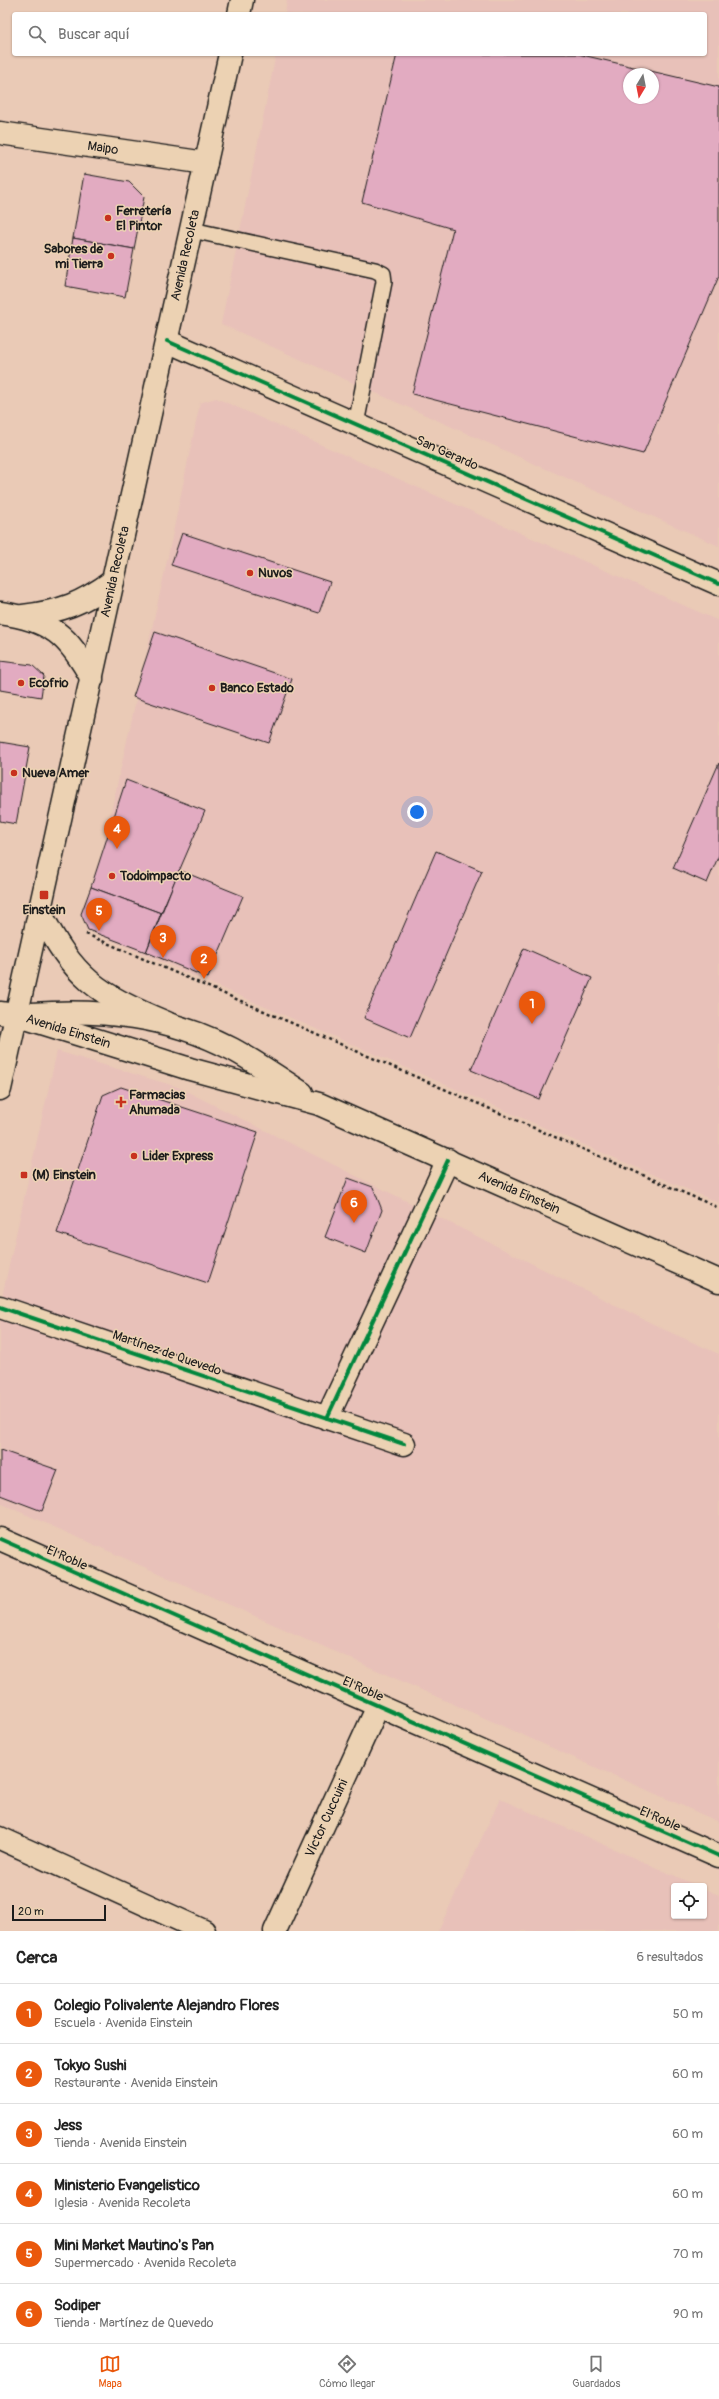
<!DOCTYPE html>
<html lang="es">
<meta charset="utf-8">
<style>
body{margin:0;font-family:Pangolin,sans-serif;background:#f2f2f2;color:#222}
.controls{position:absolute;right:12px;bottom:12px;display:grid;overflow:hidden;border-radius:4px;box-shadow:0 1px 3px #0004}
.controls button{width:36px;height:36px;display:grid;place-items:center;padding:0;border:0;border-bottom:1px solid #e0e0e0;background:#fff;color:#222;font:20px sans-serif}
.compass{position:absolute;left:623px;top:68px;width:36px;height:36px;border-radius:50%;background:#fff;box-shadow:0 1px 3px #0004;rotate:190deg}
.scale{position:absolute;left:12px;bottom:10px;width:94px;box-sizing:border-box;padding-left:4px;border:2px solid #1c1c1c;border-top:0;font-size:11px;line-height:14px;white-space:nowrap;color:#1c1c1c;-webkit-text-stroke:3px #ecd2b3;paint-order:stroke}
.you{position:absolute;left:417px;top:812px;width:14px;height:14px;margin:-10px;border:3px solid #fff;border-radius:50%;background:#1a73e8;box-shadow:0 0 0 6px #1a73e833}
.badge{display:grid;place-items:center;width:26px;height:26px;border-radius:50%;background:#ea580c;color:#fff;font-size:13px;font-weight:700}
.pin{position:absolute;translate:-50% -33px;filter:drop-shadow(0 1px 2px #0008)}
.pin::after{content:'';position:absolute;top:21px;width:14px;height:12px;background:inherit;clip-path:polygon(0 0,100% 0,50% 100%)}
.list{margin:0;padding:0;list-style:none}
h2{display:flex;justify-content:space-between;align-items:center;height:52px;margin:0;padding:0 16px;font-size:17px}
h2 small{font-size:13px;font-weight:400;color:#767676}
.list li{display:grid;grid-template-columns:26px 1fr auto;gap:12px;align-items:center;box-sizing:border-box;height:60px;padding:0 16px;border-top:1px solid #e0e0e0}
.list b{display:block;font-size:15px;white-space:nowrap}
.list p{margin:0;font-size:13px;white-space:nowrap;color:#767676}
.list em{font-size:13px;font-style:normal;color:#767676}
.icon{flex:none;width:22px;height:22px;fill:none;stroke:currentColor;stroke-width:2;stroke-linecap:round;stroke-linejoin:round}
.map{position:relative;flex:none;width:719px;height:1931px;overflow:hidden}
.search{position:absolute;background:#fff;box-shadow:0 1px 3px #0004;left:12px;right:12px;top:12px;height:44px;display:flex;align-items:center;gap:10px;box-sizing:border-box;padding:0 14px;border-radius:4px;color:#767676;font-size:15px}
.sheet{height:412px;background:#fff}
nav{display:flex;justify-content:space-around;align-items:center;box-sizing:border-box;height:56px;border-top:1px solid #e0e0e0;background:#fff;font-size:11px;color:#767676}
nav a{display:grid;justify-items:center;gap:2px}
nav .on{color:#ea580c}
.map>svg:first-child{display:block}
</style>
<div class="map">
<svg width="719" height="1931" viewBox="0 0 719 1931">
<rect width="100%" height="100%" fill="#eacab6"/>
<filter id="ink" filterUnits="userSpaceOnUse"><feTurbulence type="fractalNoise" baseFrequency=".025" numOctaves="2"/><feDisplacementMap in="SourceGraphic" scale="8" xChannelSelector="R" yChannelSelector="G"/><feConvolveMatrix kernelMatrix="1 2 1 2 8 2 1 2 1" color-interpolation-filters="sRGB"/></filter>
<g filter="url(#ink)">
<g fill="#e8c1b9" fill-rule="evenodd">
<path d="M287,0h432v546l-498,-222 55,-270h429v-40h-420zM629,74h24v24h-24z"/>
<polygon points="216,398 719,621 719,1203 85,929 167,561 200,403"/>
<polygon points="57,1051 178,1087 663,1329 719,1354 719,1822 0,1503 0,1306"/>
<polygon points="500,1799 698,1886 674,1886 674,1916 704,1916 704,1889 719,1895 719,1931 438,1931"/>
</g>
<g fill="#e2abc1" stroke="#1c1c1c" fill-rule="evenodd">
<path d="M397,54h181l141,33v189l-76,178 -231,-60 41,-165 -91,-27zM629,74h24v24h-24z"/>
<polygon points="84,174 129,182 144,197 134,249 73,238"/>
<polygon points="73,238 134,249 125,297 65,286"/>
<polygon points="182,533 330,582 319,613 171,565"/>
<polygon points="155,632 292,679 269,743 133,697"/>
<polygon points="0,661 32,665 44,676 41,697 0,690"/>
<polygon points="0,742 30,747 16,824 0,821"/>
<polygon points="719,763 719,855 707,883 673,868"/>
<polygon points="126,780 205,811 161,913 91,887"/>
<polygon points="436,851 482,871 410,1038 364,1018"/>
<polygon points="179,870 243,896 208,978 146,952"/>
<polygon points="91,887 161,913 146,952 88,930 81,914"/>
<polygon points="524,948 592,978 539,1099 471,1070"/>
<polygon points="121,1087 258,1132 208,1283 57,1233 103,1095"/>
<polygon points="348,1178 373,1187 382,1210 366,1253 325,1237"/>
<polygon points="0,1450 58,1470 42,1511 0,1495"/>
</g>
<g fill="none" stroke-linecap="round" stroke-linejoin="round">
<defs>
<polyline id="lane" points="192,230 375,270 383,274 384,282 356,424"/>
<g id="street">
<path id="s1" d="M0,133l206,30"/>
<polyline points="167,341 719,584"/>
<polyline points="0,1307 404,1444"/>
<polyline points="327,1418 448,1160"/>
<polyline points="0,1539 719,1856"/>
<polyline points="0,1838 204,1931"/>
<path id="s2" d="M275,1931l103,-225"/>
</g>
<g id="secondary">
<path d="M0,613c51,7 68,22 92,66"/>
<path d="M23,616c40,-5 58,-12 90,-35"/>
<path id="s3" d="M0,1013l16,2 174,54 129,35 400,177"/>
<path d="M31,1014c71,-5 136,1 201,35 24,13 47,29 70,44"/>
</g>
<g id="primary">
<polyline points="239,14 242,0"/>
<path d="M39,910c35,69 58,84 128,113"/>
<path id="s4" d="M0,1089l230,-1035"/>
</g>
</defs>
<use href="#lane" stroke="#1c1c1c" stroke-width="18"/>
<use href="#street" stroke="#1c1c1c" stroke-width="25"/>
<use href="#secondary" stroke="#1c1c1c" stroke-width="25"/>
<use href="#primary" stroke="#1c1c1c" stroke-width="25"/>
<polyline stroke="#1c1c1c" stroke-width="2.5" stroke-dasharray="3 3" stroke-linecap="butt" points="86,934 719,1208"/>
<use href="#lane" stroke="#ecd2b3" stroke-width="15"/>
<use href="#street" stroke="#ecd2b3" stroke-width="22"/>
<use href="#secondary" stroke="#ecd2b3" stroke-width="22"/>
<use href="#primary" stroke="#ecd2b3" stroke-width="22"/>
<defs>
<g id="cycleway">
<polyline points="167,341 719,584"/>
<polyline points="0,1307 404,1444"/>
<polyline points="327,1418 448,1160"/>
<polyline points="0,1539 719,1856"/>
</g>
</defs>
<use href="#cycleway" stroke="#ecd2b3" stroke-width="6"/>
<use href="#cycleway" stroke="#00873e" stroke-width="4"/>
</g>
</g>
<g fill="#c8321e" stroke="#ecd2b3" stroke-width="1.5">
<circle cx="108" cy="218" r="4"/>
<circle cx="111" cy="256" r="4"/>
<circle cx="250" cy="573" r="4"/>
<circle cx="21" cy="683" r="4"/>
<circle cx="212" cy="688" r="4"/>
<circle cx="14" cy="773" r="4"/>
<circle cx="112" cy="876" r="4"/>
<rect x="39" y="890" width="10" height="10" rx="2"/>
<path d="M119 1096h4v4h4v4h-4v4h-4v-4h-4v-4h4z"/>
<circle cx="134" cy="1156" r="4"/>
<rect x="20" y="1171" width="8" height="8" rx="2"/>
</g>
<g text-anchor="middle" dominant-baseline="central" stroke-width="3" stroke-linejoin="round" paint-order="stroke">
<g font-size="13" fill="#1c1c1c" stroke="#ecd2b3">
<text stroke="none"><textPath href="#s1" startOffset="104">Maipo</textPath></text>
<text stroke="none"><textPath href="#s4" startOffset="854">Avenida Recoleta</textPath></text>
<text transform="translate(447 453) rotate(24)">San Gerardo</text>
<text stroke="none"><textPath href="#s4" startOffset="530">Avenida Recoleta</textPath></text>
<text stroke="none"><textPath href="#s3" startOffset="71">Avenida Einstein</textPath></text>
<text stroke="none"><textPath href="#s3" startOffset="551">Avenida Einstein</textPath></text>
<text transform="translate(167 1353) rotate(19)">Martínez de Quevedo</text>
<text transform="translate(67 1558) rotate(24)">El Roble</text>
<text transform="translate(363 1689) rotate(24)">El Roble</text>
<text stroke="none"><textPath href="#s2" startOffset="124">Víctor Cuccuini</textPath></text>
<text transform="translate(660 1819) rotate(24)">El Roble</text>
</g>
<g font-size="13" font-weight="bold" fill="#1c1c1c" stroke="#ecd2b3" text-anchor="start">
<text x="116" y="211">Ferretería<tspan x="116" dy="15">El Pintor</tspan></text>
<text x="103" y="249" text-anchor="end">Sabores de<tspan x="103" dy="15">mi Tierra</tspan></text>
<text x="258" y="573">Nuvos</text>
<text x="29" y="683">Ecofrio</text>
<text x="220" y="688">Banco Estado</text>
<text x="22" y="773">Nueva Amer</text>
<text x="120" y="876">Todoimpacto</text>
<text x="44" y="910" text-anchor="middle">Einstein</text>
<text x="129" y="1095">Farmacias<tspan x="129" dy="15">Ahumada</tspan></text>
<text x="142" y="1156">Lider Express</text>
<text x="32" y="1175">(M) Einstein</text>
</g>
</g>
</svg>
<div class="controls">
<button><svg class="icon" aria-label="locate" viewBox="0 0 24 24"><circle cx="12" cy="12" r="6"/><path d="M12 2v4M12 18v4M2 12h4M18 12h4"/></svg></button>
</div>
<svg class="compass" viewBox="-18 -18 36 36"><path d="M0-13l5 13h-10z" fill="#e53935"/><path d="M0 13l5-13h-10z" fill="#767676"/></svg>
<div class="scale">20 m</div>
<div class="you"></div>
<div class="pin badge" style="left:532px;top:1024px">1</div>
<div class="pin badge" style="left:204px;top:979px">2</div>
<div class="pin badge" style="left:163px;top:958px">3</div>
<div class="pin badge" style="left:117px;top:849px">4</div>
<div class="pin badge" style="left:99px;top:931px">5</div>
<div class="pin badge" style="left:354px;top:1223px">6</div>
<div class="search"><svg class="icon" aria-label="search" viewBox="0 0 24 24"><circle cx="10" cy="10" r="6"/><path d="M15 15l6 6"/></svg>Buscar aquí</div>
</div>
<section class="sheet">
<h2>Cerca<small>6 resultados</small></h2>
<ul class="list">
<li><span class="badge">1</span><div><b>Colegio Polivalente Alejandro Flores</b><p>Escuela · Avenida Einstein</p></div><em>50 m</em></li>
<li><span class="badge">2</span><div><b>Tokyo Sushi</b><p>Restaurante · Avenida Einstein</p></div><em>60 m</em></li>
<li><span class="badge">3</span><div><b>Jess</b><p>Tienda · Avenida Einstein</p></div><em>60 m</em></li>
<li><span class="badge">4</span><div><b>Ministerio Evangelistico</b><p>Iglesia · Avenida Recoleta</p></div><em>60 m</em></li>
<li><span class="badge">5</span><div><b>Mini Market Mautino's Pan</b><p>Supermercado · Avenida Recoleta</p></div><em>70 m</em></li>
<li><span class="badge">6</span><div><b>Sodiper</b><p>Tienda · Martínez de Quevedo</p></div><em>90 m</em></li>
</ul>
</section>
<nav>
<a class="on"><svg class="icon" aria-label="map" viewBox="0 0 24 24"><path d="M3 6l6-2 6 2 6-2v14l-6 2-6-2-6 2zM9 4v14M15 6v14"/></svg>Mapa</a>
<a><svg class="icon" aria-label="directions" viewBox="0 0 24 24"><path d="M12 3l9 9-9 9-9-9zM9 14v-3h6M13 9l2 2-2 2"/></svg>Cómo llegar</a>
<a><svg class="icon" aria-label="saved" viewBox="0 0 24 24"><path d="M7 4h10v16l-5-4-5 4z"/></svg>Guardados</a>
</nav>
